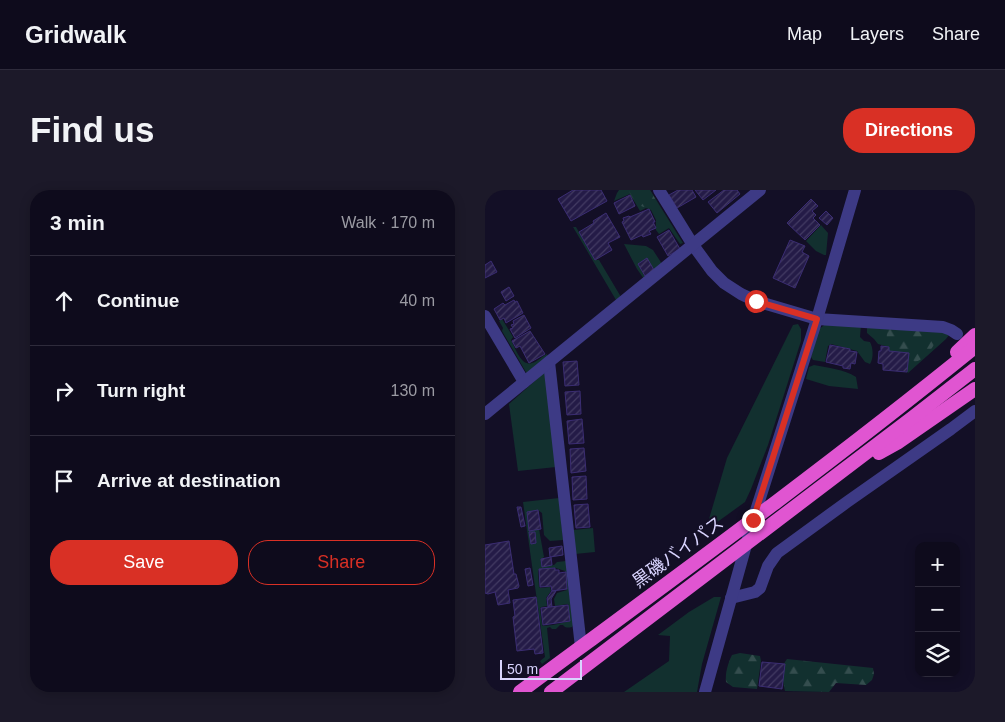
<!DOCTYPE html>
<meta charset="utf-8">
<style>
body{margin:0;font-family:Arial,"Noto Sans JP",sans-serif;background:#1c1929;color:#f1f3f6}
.controls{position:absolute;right:15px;bottom:15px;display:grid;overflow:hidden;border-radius:10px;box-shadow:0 2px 12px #0003}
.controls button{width:45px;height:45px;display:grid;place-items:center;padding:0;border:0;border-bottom:1px solid #2e2b3b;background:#0e0b1c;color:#f1f3f6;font:25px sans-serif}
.scale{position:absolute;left:15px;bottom:12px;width:82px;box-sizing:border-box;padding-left:5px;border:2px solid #d9d4ff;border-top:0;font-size:14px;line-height:18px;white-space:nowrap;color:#d9d4ff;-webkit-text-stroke:4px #130f26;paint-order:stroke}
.stop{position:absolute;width:15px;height:15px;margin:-11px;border:4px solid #d93025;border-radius:50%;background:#fff}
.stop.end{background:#d93025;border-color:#fff;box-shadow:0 1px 5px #0008}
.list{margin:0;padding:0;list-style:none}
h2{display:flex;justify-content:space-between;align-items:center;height:65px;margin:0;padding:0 20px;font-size:21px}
h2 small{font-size:16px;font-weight:400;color:#9b9ba3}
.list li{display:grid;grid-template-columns:32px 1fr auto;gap:15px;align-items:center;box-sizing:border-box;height:90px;padding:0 20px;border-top:1px solid #2e2b3b}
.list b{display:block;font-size:19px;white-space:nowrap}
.list em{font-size:16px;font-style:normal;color:#9b9ba3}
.actions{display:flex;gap:10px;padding:15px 20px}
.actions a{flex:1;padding:11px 0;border:1px solid #d93025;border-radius:20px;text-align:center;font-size:18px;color:#d93025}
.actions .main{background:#d93025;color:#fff}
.icon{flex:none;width:28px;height:28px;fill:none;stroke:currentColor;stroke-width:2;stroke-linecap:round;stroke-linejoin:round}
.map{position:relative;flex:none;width:490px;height:502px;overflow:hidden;border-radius:20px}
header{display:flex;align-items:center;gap:30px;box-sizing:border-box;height:70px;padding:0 25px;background:#0e0b1c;border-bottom:1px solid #2e2b3b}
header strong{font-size:24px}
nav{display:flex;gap:28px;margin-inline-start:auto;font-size:18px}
.intro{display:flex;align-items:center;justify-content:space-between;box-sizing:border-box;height:120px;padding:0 30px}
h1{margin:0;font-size:35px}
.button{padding:12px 22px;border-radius:20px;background:#d93025;color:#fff;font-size:18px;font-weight:700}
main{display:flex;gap:30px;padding:0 30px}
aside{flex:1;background:#0e0b1c;border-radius:20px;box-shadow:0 2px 12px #0003}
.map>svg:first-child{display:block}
</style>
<header>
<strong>Gridwalk</strong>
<nav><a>Map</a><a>Layers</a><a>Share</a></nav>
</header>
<div class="intro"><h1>Find us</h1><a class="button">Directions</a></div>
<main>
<aside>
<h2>3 min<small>Walk · 170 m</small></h2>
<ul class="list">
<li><svg class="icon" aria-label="ahead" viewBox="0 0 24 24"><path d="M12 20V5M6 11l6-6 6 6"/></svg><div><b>Continue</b></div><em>40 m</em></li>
<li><svg class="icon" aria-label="right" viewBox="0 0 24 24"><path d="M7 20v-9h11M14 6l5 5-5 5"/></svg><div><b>Turn right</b></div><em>130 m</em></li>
<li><svg class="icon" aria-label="arrive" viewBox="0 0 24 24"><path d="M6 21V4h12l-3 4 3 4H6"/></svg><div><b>Arrive at destination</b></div></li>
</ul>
<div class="actions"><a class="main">Save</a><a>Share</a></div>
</aside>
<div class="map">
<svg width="490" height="502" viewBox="0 0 490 502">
<defs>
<pattern id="forest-firs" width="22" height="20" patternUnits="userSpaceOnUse" patternTransform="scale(1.25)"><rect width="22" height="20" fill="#12302f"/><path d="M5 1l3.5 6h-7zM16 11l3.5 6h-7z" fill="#344d4e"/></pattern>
<pattern id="building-hatch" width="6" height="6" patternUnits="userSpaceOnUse" patternTransform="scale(1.25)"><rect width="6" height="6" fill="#241b47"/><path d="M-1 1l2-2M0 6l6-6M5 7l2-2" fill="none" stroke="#433b63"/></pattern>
</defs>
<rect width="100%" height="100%" fill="#130f26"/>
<g fill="#12302f" fill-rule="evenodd">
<polygon points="134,0 165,0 198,53 195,54 184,38 174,44 171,40 171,30 166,20 161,18 155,21 145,4 129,11 132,3"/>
<polygon points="336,35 343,43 341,65 339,65 331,61 321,51"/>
<polygon points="88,37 91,37 110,70 114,70 136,107 131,110"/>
<polygon points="139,54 161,56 168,60 177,74 169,80 162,69 153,74 160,87 159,89 152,79"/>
<path d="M17,129l11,18 -2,3c4,7 10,27 21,23 5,-1 10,-7 15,-9l1,3 -21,17 -25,-43 1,-3 -4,-7z"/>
<path d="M342,133l34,2 -1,12 4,4 6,1c3,5 4,16 0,22l-5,-2 -8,-11 -26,-7 -3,2 -3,16 -12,-2 -2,-3 8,-28z"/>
<polygon points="313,134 316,139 316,151 283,255 266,299 260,312 231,333 226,334 224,329 242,268 305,141 308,135"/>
<polygon points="382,136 456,142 464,145 461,149 423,183 422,182 424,163 404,161 404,157 393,154 389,149 382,143"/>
<path d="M329,175c14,3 30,4 42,12l2,12 -29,-3 -23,-7 3,-12z"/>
<polygon points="60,182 71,277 33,281 24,214"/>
<path d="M74,308l4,42 -13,1 -6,-6 -2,-22 -4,-3 -11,2 2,18 10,-1 5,28 -3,2 1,7 12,-1 3,-3 9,-1 7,64 -1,2c-4,1 -7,1 -9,-2h-3l-4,4h-4l-2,-2 -3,1 3,30 -8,6 -2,-3 5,-4 -22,-155zM71,378l9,3 2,19 -10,3 -3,6 1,7 13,-2 2,17 -17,4 -10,1 -1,-2 -2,-15 1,-2 6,-1 -1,-8 5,-7 -1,-4 -9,1 -2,-1 -1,-16 1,-2z"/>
<polygon points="108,338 110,362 90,364 88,340"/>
<polygon points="229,407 236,407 217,474 212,502 139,502 184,471 185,446 173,445 204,422"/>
</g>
<g fill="url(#forest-firs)">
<path d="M144,0h21l7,12c-12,12 -25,1 -28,-12z"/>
<path d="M404,138l45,3 4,2c-2,12 -12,26 -23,29l-11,-11 -11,-1c-5,-8 -9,-13 -4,-22z"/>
<path d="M255,463l20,3 1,5 -4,28 -24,-2 -7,-5c-1,-9 2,-19 6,-27z"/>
<path d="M302,469l86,9 1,6 -2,6 -6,5 -30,-2 -7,9 -44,-1c-2,-9 -5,-24 2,-32z"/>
</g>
<g fill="url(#building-hatch)" stroke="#3b2d73">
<polygon points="88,0 116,0 122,11 86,31 73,9"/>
<polygon points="193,0 207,0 211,7 192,18 184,5"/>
<polygon points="210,0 231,0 218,10"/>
<polygon points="239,0 252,0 255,4 232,23 223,12"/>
<polygon points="145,5 150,16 134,24 129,13"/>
<polygon points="326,9 333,16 327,21 331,25 328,28 335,35 320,50 302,33"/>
<polygon points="164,19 170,32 168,32 171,38 164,41 166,44 158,47 157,45 146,50 137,32 139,31 138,28 144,26 145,27"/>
<polygon points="341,21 348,28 342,35 334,28"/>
<polygon points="121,23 135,47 123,53 127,60 110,70 94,42 109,33 108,31"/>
<polygon points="184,40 195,59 183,66 172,47"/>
<polygon points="305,50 320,56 317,62 324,66 310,98 288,88"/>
<polygon points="162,68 169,80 160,86 153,74"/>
<polygon points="6,71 12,82 0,88 0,75"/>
<polygon points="24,97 29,106 21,111 16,102"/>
<polygon points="29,110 30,112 32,111 38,123 21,133 19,128 15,130 9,119 18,113 20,115"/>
<polygon points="39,125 46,138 30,148 25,139 28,138 26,135 29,134 28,131"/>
<polygon points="45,141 60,164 44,173 35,156 31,158 27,151"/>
<polygon points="345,155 365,159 365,161 372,162 370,174 366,173 365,179 358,178 358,176 341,172"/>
<polygon points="396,156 404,157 404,161 424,163 422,182 398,180 398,174 393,173 394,161 396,161"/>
<polygon points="92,171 94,195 80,196 78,172"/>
<polygon points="95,201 96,224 82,225 80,202"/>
<polygon points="97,229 99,253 84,254 82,231"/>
<polygon points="99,258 101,281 86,283 85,259"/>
<polygon points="101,286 102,309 88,310 87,287"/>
<polygon points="103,314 105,337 91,338 89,315"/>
<polygon points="32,317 36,317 40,336 36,337"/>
<polygon points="53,320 56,339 44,341 42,322"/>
<polygon points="44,342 50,342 51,353 46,354"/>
<polygon points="24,351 29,384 31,384 34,396 33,398 23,400 25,413 13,415 10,402 3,404 0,403 0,355"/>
<polygon points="77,356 78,365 65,367 64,358"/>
<polygon points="66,367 67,375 57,377 56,369"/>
<polygon points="45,378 48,395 43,396 40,379"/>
<polygon points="70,378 70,380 74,380 74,383 81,382 82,399 67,401 66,396 55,397 54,379"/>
<polygon points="67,401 71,401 66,409 67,417 63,417 62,408"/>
<polygon points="51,407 58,463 50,464 49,459 32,461 28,427 30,426 28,410"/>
<polygon points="83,415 85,431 58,435 56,418"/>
<polygon points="277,472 300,474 297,499 274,496"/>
</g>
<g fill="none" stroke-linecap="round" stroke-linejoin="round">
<g stroke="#3d3a85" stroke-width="12">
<polyline points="174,0 208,55 227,81 239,93 256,104 271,111 332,129 458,137 466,140 472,144"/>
<polyline points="0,126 39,192"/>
<polyline points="64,172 96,457"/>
<polyline points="0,224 275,0"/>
<polyline points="246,408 270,402 275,398 283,376 292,363 362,312 466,239 490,221"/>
</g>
<polyline stroke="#3d3a85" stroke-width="12" points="220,502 268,330 332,129 370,0"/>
<g stroke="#e055d1" stroke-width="14">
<polyline points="472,162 490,145"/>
<polyline points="394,263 412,253 490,199"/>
<path d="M35,502c153,-113 307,-225 455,-345"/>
<polyline points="66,502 427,228 490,179"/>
</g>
</g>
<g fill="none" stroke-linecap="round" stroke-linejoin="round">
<polyline stroke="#d93025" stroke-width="6" points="268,330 332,129 271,111"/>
</g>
<g text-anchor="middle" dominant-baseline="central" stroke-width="4" stroke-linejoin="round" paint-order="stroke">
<g font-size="18" fill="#d9d4ff" stroke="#130f26">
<text transform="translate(193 362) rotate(-36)">黒磯バイパス</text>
</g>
</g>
</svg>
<div class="controls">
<button>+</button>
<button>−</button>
<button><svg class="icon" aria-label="layers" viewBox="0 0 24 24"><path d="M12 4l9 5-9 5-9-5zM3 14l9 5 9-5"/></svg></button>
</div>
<div class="scale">50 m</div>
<div class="stop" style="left:271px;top:111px"></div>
<div class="stop end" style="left:268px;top:330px"></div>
</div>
</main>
